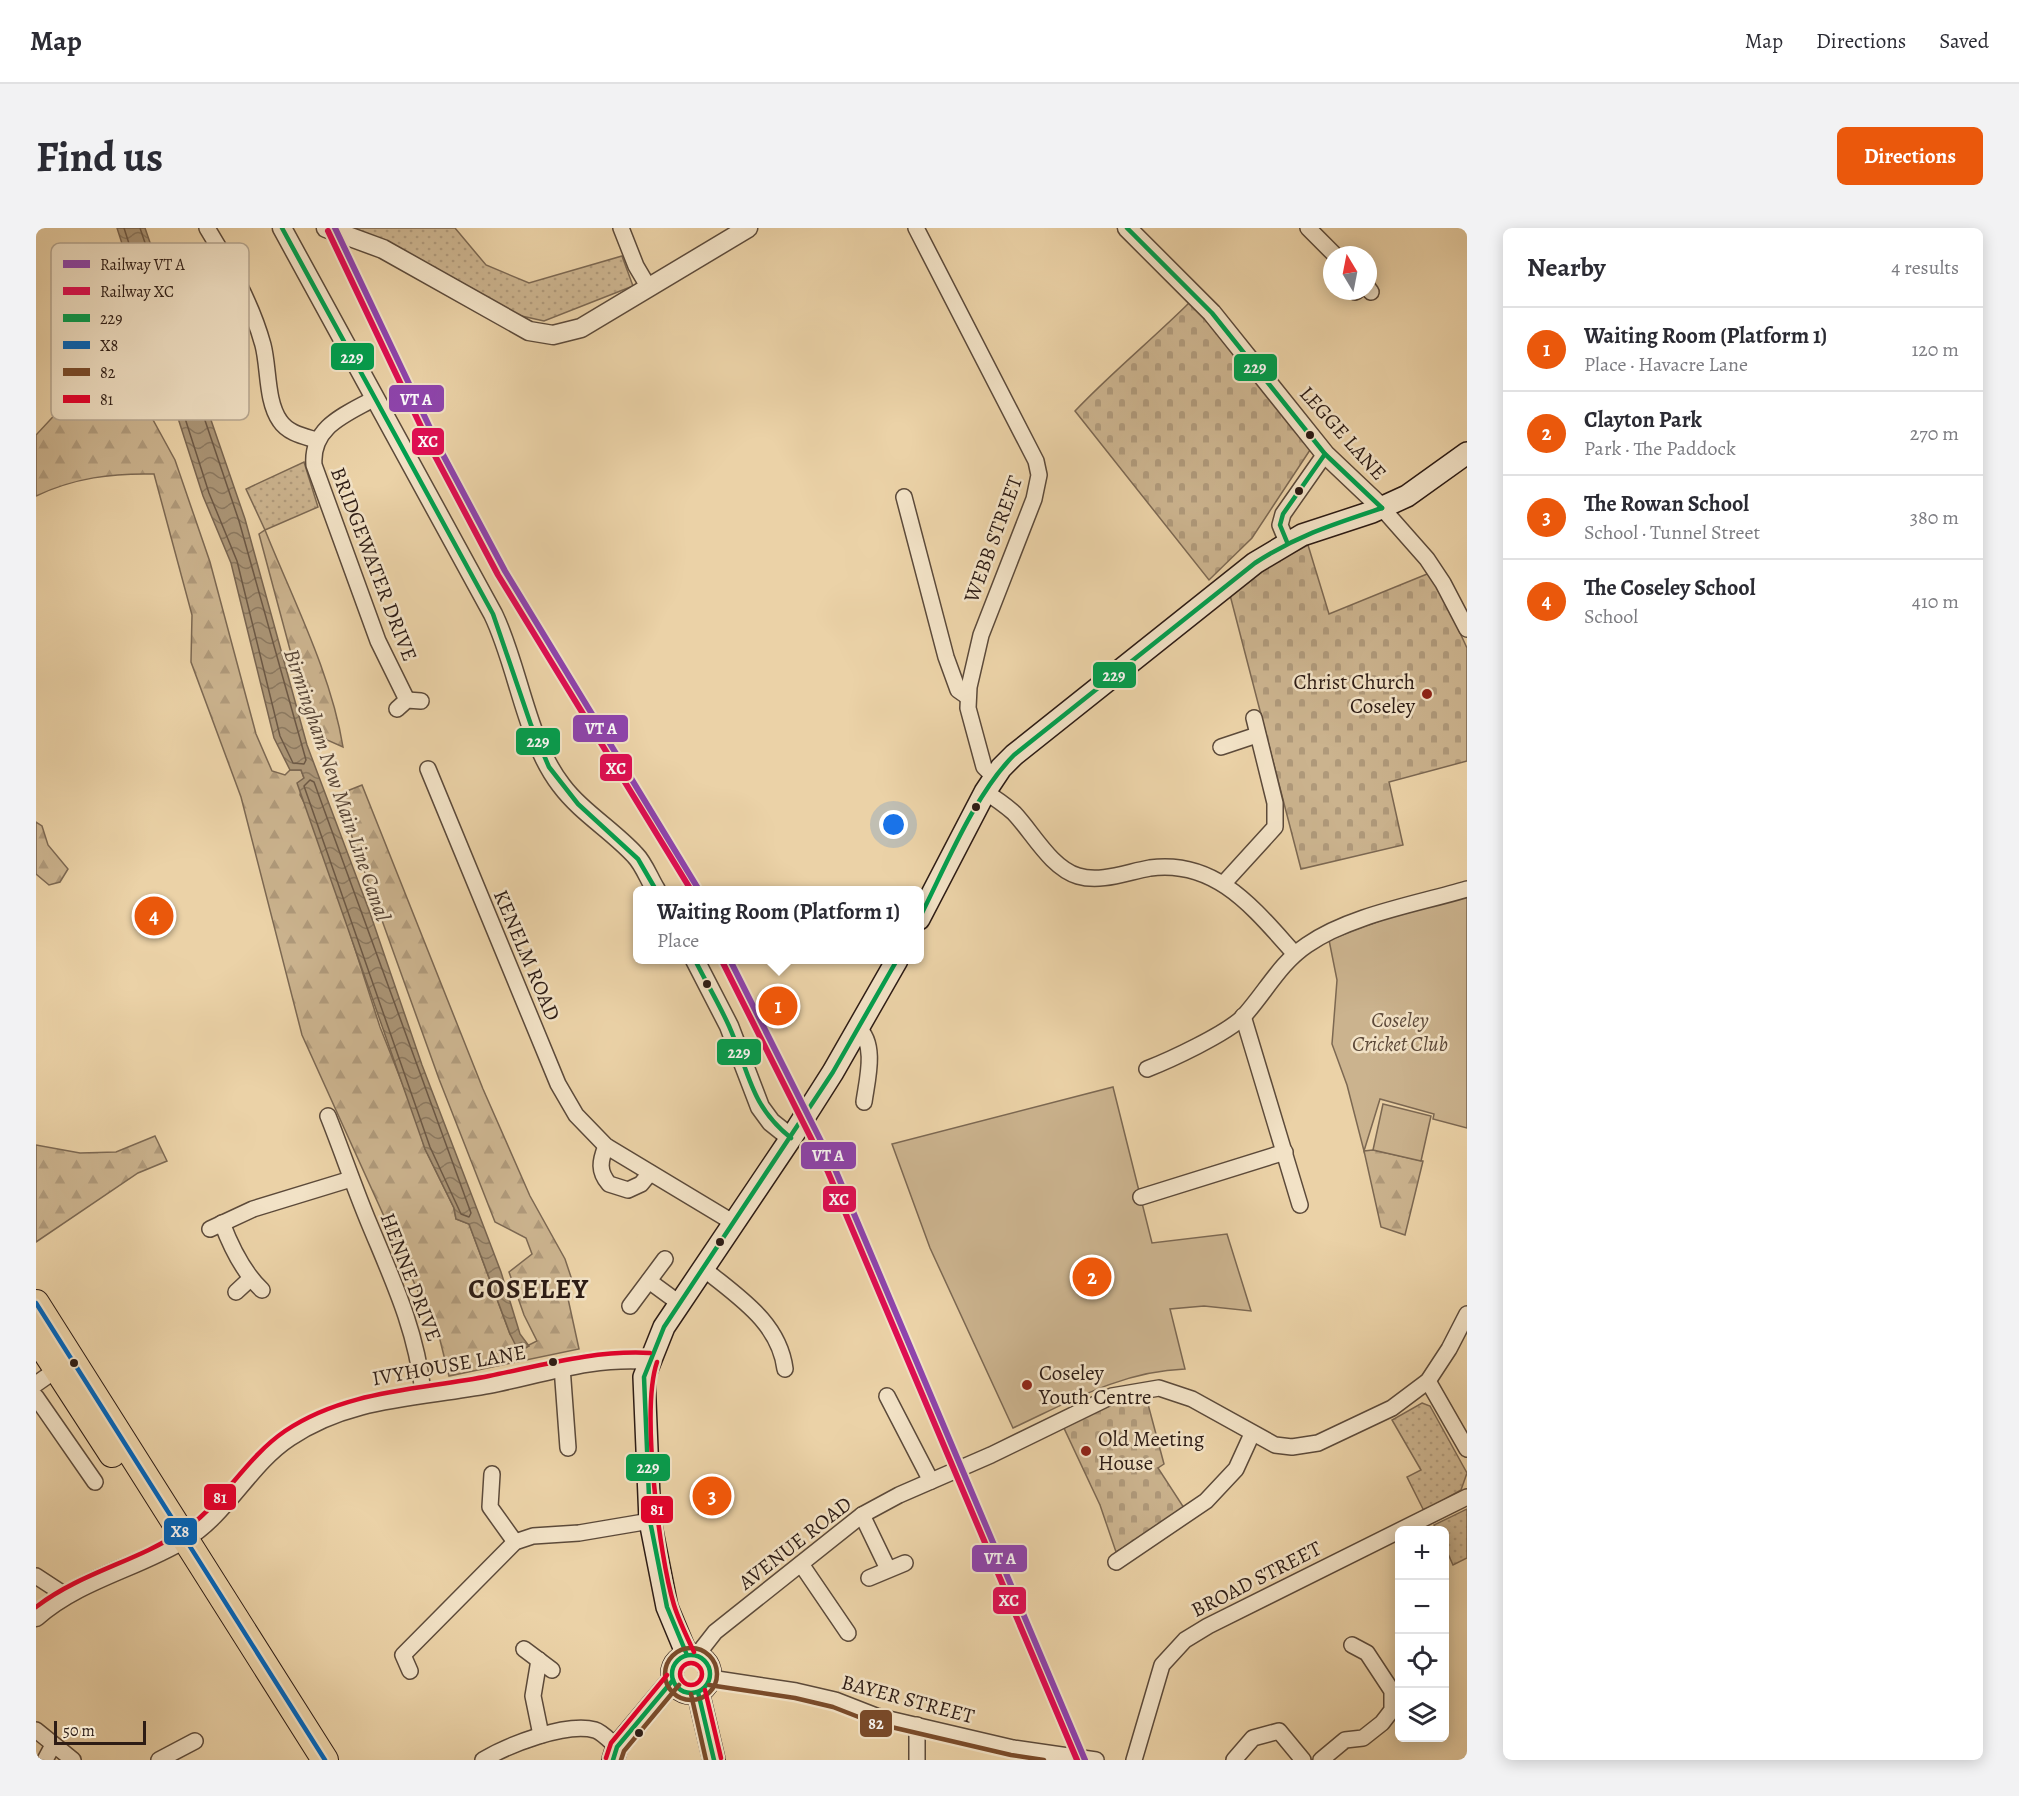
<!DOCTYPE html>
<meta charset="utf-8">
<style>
body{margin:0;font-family:Alegreya,serif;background:#f2f2f3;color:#2b2b33}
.controls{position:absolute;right:18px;bottom:18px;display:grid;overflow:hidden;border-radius:9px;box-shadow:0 3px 15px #0003}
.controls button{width:54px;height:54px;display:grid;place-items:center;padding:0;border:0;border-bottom:2px solid #e1e1e2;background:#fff;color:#2b2b33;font:30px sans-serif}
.compass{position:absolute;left:1287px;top:18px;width:54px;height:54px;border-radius:50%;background:#fff;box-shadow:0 3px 15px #0003;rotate:350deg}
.scale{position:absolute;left:18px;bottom:15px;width:92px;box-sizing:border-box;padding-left:6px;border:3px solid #2d1c15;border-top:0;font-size:16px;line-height:21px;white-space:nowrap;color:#2d1c15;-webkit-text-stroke:4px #f2e2c6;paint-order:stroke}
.you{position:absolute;left:858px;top:597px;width:21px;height:21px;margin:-15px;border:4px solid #fff;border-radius:50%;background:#1a73e8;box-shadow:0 0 0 9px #1a73e833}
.badge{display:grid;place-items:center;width:39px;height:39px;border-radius:50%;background:#ea580c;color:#fff;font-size:20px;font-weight:700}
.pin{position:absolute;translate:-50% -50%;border:3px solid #fff;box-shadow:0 2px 6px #0006}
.popup{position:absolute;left:597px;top:658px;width:291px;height:78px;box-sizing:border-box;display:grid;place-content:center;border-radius:9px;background:#fff;filter:drop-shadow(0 2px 4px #0005);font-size:20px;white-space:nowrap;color:#7c7c81}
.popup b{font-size:22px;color:#2b2b33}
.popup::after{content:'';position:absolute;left:50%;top:100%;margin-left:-12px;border:12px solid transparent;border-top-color:#fff}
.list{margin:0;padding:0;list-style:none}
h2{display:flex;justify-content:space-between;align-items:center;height:78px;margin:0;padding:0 24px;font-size:26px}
h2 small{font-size:20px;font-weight:400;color:#7c7c81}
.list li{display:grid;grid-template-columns:39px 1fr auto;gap:18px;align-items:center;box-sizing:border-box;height:84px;padding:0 24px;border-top:2px solid #e1e1e2}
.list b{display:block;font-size:22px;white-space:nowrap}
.list p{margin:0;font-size:20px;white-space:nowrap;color:#7c7c81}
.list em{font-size:20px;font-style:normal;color:#7c7c81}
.icon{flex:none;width:33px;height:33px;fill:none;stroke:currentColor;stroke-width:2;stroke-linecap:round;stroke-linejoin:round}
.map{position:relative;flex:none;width:1431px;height:1532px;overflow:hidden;border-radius:9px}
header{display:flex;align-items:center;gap:36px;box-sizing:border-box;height:84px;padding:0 30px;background:#fff;border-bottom:2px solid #e1e1e2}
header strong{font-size:28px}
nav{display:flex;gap:33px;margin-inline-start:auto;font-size:21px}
.intro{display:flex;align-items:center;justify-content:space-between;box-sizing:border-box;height:144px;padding:0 36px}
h1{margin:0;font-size:42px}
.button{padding:15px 27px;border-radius:9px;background:#ea580c;color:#fff;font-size:21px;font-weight:700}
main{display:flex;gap:36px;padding:0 36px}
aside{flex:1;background:#fff;border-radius:9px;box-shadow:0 3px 15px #0003}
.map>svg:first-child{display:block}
</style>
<header>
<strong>Map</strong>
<nav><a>Map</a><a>Directions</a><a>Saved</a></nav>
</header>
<div class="intro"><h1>Find us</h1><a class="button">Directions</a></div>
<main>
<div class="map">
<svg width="1431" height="1532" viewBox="0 0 1431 1532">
<defs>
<pattern id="grass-dots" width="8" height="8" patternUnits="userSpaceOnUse" patternTransform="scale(1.5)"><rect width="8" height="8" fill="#cbb38e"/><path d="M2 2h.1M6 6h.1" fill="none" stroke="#af997a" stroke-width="1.8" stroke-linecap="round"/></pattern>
<pattern id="forest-firs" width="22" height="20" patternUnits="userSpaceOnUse" patternTransform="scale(1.5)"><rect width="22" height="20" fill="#cbb38e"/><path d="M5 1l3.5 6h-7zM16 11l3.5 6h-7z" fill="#af997a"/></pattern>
<pattern id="cemetery-stones" width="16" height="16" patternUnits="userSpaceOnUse" patternTransform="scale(1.5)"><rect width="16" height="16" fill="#cbb38e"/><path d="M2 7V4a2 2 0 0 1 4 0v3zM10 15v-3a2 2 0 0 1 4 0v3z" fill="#af997a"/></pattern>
<pattern id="water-waves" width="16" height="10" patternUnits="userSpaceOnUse" patternTransform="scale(1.5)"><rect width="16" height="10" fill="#aa9475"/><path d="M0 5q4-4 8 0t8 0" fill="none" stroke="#8b785f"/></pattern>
</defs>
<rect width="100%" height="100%" fill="#ebd2a7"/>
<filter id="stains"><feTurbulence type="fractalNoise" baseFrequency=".00333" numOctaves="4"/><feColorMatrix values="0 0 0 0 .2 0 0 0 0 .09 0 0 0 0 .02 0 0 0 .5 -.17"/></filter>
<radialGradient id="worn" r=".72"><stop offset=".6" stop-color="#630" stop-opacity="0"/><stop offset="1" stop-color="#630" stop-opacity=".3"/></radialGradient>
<g fill="url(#grass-dots)" stroke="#7c6852" stroke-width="1.5">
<polygon points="319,0 419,0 450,37 493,55 586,28 597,58 508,93 481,87"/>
<polygon points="268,234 282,279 229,302 210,261"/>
<polygon points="1386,1175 1394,1178 1431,1245 1425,1262 1388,1283 1371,1249 1385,1242 1356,1192"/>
<polygon points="1431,1281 1431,1330 1417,1337 1409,1319 1408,1302 1401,1302 1398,1297"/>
</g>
<g fill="url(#forest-firs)" stroke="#7c6852" stroke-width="1.5">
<path d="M65,137l34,22 40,73 35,102 46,172 16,37 13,4 5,-5h11l3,8 -4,17 8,15 22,61 50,156 34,86 11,36 29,59 2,11 13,5 41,110 13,14 14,-7 -13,-26 -15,-43 23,-18 -6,-16 -31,-16 -56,-143 -102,-284 25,-10 121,304 47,107 35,63 7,21 -5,14 12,55 -130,27 -9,-36 -138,-305 -61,-238 -50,-135 1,-47 -38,-141c-42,-1 -80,4 -118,22v-61z"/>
<path d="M229,302c28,70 66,143 78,217l-16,-7 -19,-23 -49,-183z"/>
<polygon points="0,594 6,598 12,617 32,641 24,654 13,657 0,646"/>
<polygon points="119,908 131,933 102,945 0,1014 0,917 44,925 80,924"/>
<polygon points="1337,922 1387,933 1369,1007 1345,999 1328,923"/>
</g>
<g fill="url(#cemetery-stones)" stroke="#7c6852" stroke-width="1.5">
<path d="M1156,72l120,147 -60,91 -43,42 -134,-169c37,-39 79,-73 117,-111z"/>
<polygon points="1272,317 1293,386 1396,344 1431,420 1431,533 1353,554 1367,617 1265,641 1194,367 1238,335"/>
<polygon points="1109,1165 1128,1236 1122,1240 1150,1283 1080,1324 1064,1277 1027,1198 1078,1174"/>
</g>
<g fill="#cbb38e" stroke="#7c6852" stroke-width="1.5">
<polygon points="1431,665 1431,900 1397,891 1398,886 1344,871 1328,923 1311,857 1296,816 1301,752 1293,712 1386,677"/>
<path d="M1077,859l39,156 75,-9 24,77 -47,-5 -34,3 15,60c-63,2 -116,33 -172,59l-83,-180 -38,-104z"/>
<polygon points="1347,876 1395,888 1385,933 1337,922"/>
</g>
<polygon fill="url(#water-waves)" stroke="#78644f" stroke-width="1.5" points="81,0 109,0 209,291 271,517 334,685 386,837 465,1044 484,1106 493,1118 483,1124 474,1106 433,996 420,991 418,980 389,921 261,555 268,550 265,542 254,542 238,510 195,335 167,268"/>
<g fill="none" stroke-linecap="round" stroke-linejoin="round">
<g stroke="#6c5845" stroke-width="1.5">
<polyline points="88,0 173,265 201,333 244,508 257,535 268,536 270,532 203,293 104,0"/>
<polygon points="274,552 278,554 435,985 433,989 425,986 394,919 268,558"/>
</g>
<defs>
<g id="minor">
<path d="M171,0c22,36 45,76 56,117 6,23 3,56 17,76 8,12 23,15 36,19"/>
<polyline points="585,0 600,38 613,60"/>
<polyline points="880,0 1000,233 1003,247 998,271 945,407 933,459 932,480 948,539 958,549"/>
<polyline points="1272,0 1299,27"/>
<polyline points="1332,60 1335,64"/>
<polyline points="1319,64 1321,63"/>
<path d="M339,170c-28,16 -64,28 -61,67l64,176 29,59"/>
<polyline points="868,269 910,429 922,462 932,469"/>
<polyline points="1346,280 1391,331 1407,355 1431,401"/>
<polyline points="1251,314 1244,297 1247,286 1289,226"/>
<polyline points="361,481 371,472 385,473"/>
<polyline points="1185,519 1221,507"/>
<polyline points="392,541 522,856 540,887 570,918 698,995"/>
<path d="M949,564c10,6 20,13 29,21 19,20 37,55 64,63 23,7 49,-4 72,-8 67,-9 105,42 145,86"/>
<polyline points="1188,655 1239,599 1239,575 1218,490"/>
<polyline points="1207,788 1264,977"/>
<path d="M822,800c19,16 9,52 6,74"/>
<path d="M1111,841c23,-9 79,-35 96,-52 22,-24 37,-54 64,-72 43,-30 110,-41 160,-56"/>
<path d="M292,888c14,35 26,71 41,107 24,58 47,106 54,169"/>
<path d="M570,918c-6,15 -8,25 3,38l19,6 13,-6 9,-11"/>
<polyline points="1105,969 1249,924"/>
<path d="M186,995c9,24 21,49 40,67"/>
<polyline points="174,1001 217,981 315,951"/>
<path d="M668,1041c34,28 75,53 81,100"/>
<polyline points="613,1053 643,1075"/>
<polyline points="200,1064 214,1051"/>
<polyline points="594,1078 629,1031"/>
<polyline points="526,1139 532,1220"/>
<polyline points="1392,1153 1431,1221"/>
<polyline points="0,1156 20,1142"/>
<polyline points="851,1168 895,1253"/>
<polyline points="0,1169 59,1254"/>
<polyline points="456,1246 454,1279 479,1314"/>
<polyline points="826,1287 852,1341"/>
<polyline points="1080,1334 1170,1273 1200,1241 1216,1206"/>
<polyline points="765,1336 812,1405"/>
<polyline points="0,1348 29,1367"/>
<polyline points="833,1350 869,1335"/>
<polyline points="488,1421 516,1442"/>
<polyline points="661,1427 679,1404 826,1287 863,1267 955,1227 1076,1168 1123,1160 1156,1171 1239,1217 1256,1219 1282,1215 1356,1180 1392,1153 1413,1121 1431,1086"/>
<polyline points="503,1432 497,1468 505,1507"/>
<polyline points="374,1443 367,1427 479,1314 497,1308 543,1305 614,1293"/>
<polyline points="674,1450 760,1463 799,1472 840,1488 977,1520 1060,1532"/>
<polyline points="0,1502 37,1532"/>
<polyline points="9,1532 17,1517"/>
<polyline points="123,1532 159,1513"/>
<path d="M447,1532c25,-15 83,-38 112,-30 7,2 16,12 22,17"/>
<polyline points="881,1532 881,1497"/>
<polyline points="1098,1532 1126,1437 1149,1412 1172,1398 1431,1269"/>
<polyline points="1198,1532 1217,1510 1243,1503 1267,1532"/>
<polyline points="1285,1532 1309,1512 1327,1510 1346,1495 1356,1482 1356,1463 1331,1425 1316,1417"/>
</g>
<g id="tertiary">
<path d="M246,0l211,386c25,51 33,126 68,171 20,27 51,45 74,70 9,9 14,24 21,35"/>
<polyline points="290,0 347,21 493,103 517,107 545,100 712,0"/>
<polyline points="1091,0 1176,85 1289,226 1346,280"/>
<polyline points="659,732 693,798 724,879 735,894 755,910"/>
<path d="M0,1389c43,-38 100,-49 148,-78 43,-26 64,-75 105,-102 60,-41 130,-40 200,-53 54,-11 105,-29 161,-24"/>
</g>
<g id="secondary">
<polyline points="883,691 949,564 965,540 978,527 1219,335 1266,307 1336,284 1371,268 1431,225"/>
<polyline points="651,1427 631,1379 614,1293 608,1149 628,1099 755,910 797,844 861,732"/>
<circle cx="655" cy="1446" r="19"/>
<polyline points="662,1464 678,1532"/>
<polyline points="577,1532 581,1519 637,1452"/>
</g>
<g id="trunk">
<polyline points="0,1075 289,1532"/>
<polyline points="0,1109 76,1226"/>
</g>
</defs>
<use href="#minor" stroke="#5c4a3a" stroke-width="18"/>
<use href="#tertiary" stroke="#5c4a3a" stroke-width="21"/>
<use href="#secondary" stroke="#2d1c15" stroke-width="24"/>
<use href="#trunk" stroke="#2d1c15" stroke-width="28"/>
<use href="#minor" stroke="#f2e2c6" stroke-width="15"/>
<use href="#tertiary" stroke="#f2e2c6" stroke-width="18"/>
<use href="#secondary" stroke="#f2e2c6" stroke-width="21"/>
<use href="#trunk" stroke="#ebd2a7" stroke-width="26"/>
<defs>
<g id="bus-1">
<polyline points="246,0 457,386 495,497 513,539 542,576 602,631 620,662"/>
<polyline points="1091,0 1176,85 1289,226 1346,280"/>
<polyline points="1251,314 1244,297 1247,286 1289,226"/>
<path d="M883,691c26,-51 55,-124 95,-164l241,-192c43,-28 79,-39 127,-55"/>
<path d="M659,732c11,22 24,44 34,66 21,47 20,78 62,112"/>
<polyline points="651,1427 631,1379 614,1293 608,1149 628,1099 797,844 861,732"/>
<circle cx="655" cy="1446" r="19"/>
<polyline points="662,1464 678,1532"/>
<polyline points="577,1532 581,1519 637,1452"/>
</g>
<polyline id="bus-2" points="0,1075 289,1532"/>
<g id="bus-3">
<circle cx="655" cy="1446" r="26"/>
<polyline points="673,1457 759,1470 797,1479 838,1495 975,1527 1008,1532"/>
<polyline points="655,1466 670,1532"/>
<polyline points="585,1532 588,1523 643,1457"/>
</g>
<g id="bus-4">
<path d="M621,1134c-16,47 2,194 17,243 5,16 13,32 20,47"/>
<path d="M0,1379c44,-34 99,-45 145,-75 41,-26 63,-73 104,-101 61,-41 134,-41 204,-55 54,-11 105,-26 161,-23"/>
<circle cx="655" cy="1446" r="11"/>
<polyline points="669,1462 685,1530"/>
<polyline points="570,1530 575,1515 631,1447"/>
</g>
</defs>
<use href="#bus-1" stroke="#f2e2c6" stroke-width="9"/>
<use href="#bus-2" stroke="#f2e2c6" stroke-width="9"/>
<use href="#bus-3" stroke="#f2e2c6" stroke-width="9"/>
<use href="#bus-4" stroke="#f2e2c6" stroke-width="9"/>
<use href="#bus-1" stroke="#029f4e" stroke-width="4.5"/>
<use href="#bus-2" stroke="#0065bd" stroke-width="4.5"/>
<use href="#bus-3" stroke="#7a4b2a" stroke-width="4.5"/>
<use href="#bus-4" stroke="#e4002b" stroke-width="4.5"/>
<defs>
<g id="rail-1">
<polyline points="299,0 405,223 469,343 663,662"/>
<polyline points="694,732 799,941 1049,1532"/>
</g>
<g id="rail-2">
<polyline points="292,3 398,226 462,347 655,662"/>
<polyline points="687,735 792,944 1041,1532"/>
</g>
</defs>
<use href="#rail-1" stroke="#f2e2c6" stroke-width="10"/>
<use href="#rail-2" stroke="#f2e2c6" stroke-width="10"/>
<use href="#rail-1" stroke="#8e44ad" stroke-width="6"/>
<use href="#rail-2" stroke="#df0d52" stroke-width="6"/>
</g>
<g fill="#2d1c15" stroke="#f2e2c6" stroke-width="2">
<circle cx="1274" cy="207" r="5"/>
<circle cx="1263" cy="263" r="5"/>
<circle cx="940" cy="579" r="5"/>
<circle cx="671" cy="756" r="5"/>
<circle cx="684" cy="1014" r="5"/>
<circle cx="517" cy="1134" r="5"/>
<circle cx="38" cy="1135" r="5"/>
<circle cx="603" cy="1505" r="5"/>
</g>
<g fill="#8f2418" stroke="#f2e2c6" stroke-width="2">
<circle cx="1391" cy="466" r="6"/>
<circle cx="991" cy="1157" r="6"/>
<circle cx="1050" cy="1223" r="6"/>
</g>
<g text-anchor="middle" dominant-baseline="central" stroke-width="5" stroke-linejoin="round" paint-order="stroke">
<g font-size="21" fill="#2d1c15" stroke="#f2e2c6">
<text transform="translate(1307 205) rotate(48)">LEGGE LANE</text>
<text transform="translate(957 311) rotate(-70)">WEBB STREET</text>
<text transform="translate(338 336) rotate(69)">BRIDGEWATER DRIVE</text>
<text transform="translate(491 727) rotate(67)">KENELM ROAD</text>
<text transform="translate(375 1049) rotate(69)">HENNE DRIVE</text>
<text transform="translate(413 1137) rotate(-10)">IVYHOUSE LANE</text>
<text transform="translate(759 1315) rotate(-38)">AVENUE ROAD</text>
<text transform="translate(1220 1351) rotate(-27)">BROAD STREET</text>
<text transform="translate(872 1471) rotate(15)">BAYER STREET</text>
</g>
<g font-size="21" fill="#2d1c15" stroke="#f2e2c6" text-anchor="start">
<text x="1379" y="454" text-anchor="end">Christ Church<tspan x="1379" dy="24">Coseley</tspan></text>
<text x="1003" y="1145">Coseley<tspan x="1003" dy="24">Youth Centre</tspan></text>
<text x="1062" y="1211">Old Meeting<tspan x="1062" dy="24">House</tspan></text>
</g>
<g font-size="21" font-style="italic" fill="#5c4939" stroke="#f2e2c6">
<text x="1364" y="792">Coseley<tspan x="1364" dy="24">Cricket Club</tspan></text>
</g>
<g font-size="22" font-style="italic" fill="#594637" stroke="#f2e2c6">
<text transform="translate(301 557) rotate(71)">Birmingham New Main Line Canal</text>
</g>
<g font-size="27" font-weight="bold" letter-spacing="1.5" fill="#2d1c15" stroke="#f2e2c6">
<text x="493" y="1061">COSELEY</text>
</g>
</g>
<rect x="15" y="15" width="198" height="177" rx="9" fill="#f2e2c6" stroke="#b7a791" stroke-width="1.5"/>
<rect x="27" y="32" width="27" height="8" fill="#8e44ad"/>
<rect x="27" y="59" width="27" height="8" fill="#df0d52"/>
<rect x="27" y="86" width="27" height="8" fill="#029f4e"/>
<rect x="27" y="113" width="27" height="8" fill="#0065bd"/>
<rect x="27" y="140" width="27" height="8" fill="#7a4b2a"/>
<rect x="27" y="167" width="27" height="8" fill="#e4002b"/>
<g font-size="16" fill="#2d1c15">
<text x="64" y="42">Railway VT A</text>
<text x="64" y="69">Railway XC</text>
<text x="64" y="96">229</text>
<text x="64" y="123">X8</text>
<text x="64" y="150">82</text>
<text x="64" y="177">81</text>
</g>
<g stroke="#f2e2c6" stroke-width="2">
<rect x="294" y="114" width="45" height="29" rx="6" fill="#029f4e"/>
<rect x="1197" y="125" width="45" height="29" rx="6" fill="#029f4e"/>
<rect x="352" y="156" width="57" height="29" rx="6" fill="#8e44ad"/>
<rect x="375" y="199" width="34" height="29" rx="6" fill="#df0d52"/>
<rect x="1056" y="433" width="45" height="28" rx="6" fill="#029f4e"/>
<rect x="536" y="486" width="57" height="29" rx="6" fill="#8e44ad"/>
<rect x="479" y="499" width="46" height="29" rx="6" fill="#029f4e"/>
<rect x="563" y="525" width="34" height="29" rx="6" fill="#df0d52"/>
<rect x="680" y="810" width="46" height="28" rx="6" fill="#029f4e"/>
<rect x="764" y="913" width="57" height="29" rx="6" fill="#8e44ad"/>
<rect x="786" y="957" width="35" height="28" rx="6" fill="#df0d52"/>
<rect x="589" y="1225" width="46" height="29" rx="6" fill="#029f4e"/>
<rect x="167" y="1255" width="34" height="28" rx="6" fill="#e4002b"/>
<rect x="604" y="1267" width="34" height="29" rx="6" fill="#e4002b"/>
<rect x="127" y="1289" width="35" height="29" rx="6" fill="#0065bd"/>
<rect x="935" y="1316" width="57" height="29" rx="6" fill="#8e44ad"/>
<rect x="956" y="1358" width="35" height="29" rx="6" fill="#df0d52"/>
<rect x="823" y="1481" width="34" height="29" rx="6" fill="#7a4b2a"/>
</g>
<g font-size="16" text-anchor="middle" font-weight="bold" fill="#fff">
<text x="316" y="135">229</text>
<text x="1219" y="145">229</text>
<text x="380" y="177">VT A</text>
<text x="392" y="219">XC</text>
<text x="1078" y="453">229</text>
<text x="565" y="506">VT A</text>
<text x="502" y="519">229</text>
<text x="580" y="546">XC</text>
<text x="703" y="830">229</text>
<text x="792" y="933">VT A</text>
<text x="803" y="977">XC</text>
<text x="612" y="1245">229</text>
<text x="184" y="1275">81</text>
<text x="621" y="1287">81</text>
<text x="144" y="1309">X8</text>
<text x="964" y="1336">VT A</text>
<text x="973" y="1378">XC</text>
<text x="840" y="1501">82</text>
</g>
<rect width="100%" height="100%" filter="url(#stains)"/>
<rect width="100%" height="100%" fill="url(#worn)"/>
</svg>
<div class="controls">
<button>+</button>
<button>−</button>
<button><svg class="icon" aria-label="locate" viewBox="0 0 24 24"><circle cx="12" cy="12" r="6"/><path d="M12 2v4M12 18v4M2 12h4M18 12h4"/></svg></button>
<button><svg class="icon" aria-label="layers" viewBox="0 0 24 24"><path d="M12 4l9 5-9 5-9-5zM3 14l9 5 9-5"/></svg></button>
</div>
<svg class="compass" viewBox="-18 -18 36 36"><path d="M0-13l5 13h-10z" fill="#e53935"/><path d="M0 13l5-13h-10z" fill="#7c7c81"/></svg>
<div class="scale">50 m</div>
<div class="you"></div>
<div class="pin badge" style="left:742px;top:778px">1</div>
<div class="popup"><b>Waiting Room (Platform 1)</b>Place</div>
<div class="pin badge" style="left:1056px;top:1049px">2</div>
<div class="pin badge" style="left:676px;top:1268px">3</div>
<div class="pin badge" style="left:118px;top:688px">4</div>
</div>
<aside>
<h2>Nearby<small>4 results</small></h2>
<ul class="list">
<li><span class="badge">1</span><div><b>Waiting Room (Platform 1)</b><p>Place · Havacre Lane</p></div><em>120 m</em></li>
<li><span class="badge">2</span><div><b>Clayton Park</b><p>Park · The Paddock</p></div><em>270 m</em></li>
<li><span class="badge">3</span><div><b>The Rowan School</b><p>School · Tunnel Street</p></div><em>380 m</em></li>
<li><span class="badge">4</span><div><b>The Coseley School</b><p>School</p></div><em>410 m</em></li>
</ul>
</aside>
</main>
